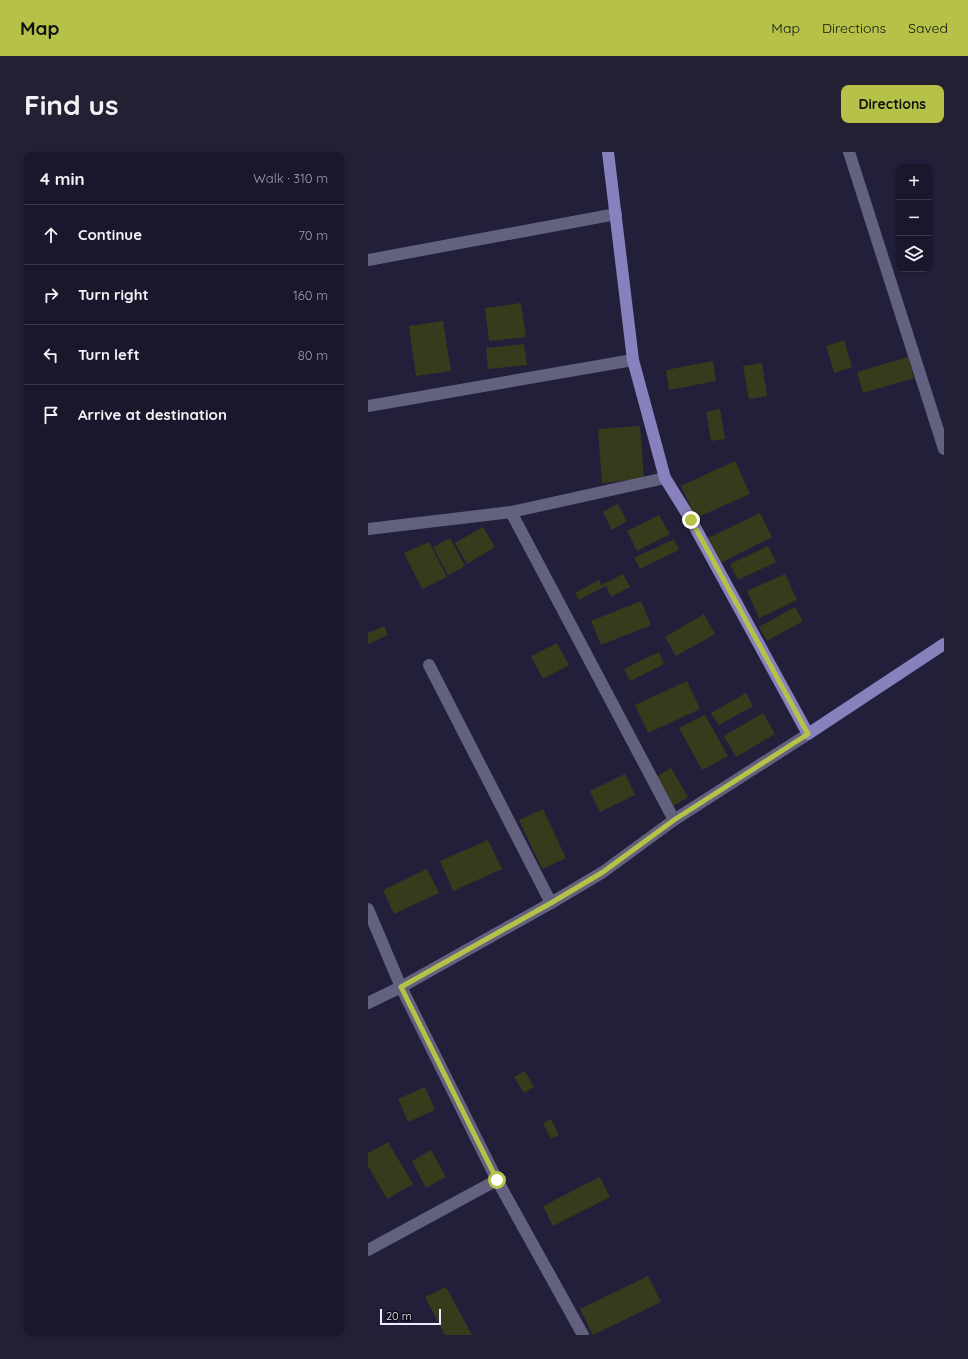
<!DOCTYPE html>
<meta charset="utf-8">
<style>
body{margin:0;font-family:Quicksand,sans-serif;background:#232034;color:#f1f3f6}
.controls{position:absolute;right:12px;top:12px;display:grid;overflow:hidden;border-radius:8px;box-shadow:0 1px 3px #0004}
.controls button{width:36px;height:36px;display:grid;place-items:center;padding:0;border:0;border-bottom:1px solid #383648;background:#1a172c;color:#f1f3f6;font:20px sans-serif}
.scale{position:absolute;left:12px;bottom:10px;width:61px;box-sizing:border-box;padding-left:4px;border:2px solid #ecebfd;border-top:0;font-size:11px;line-height:14px;white-space:nowrap;color:#ecebfd;-webkit-text-stroke:3px #0c0b17;paint-order:stroke}
.stop{position:absolute;width:12px;height:12px;margin:-9px;border:3px solid #b6c148;border-radius:50%;background:#fff}
.stop.end{background:#b6c148;border-color:#fff;box-shadow:0 1px 4px #0008}
.list{margin:0;padding:0;list-style:none}
h2{display:flex;justify-content:space-between;align-items:center;height:52px;margin:0;padding:0 16px;font-size:17px}
h2 small{font-size:13px;font-weight:400;color:#9f9fa9}
.list li{display:grid;grid-template-columns:26px 1fr auto;gap:12px;align-items:center;box-sizing:border-box;height:60px;padding:0 16px;border-top:1px solid #383648}
.list b{display:block;font-size:15px;white-space:nowrap}
.list em{font-size:13px;font-style:normal;color:#9f9fa9}
.icon{flex:none;width:22px;height:22px;fill:none;stroke:currentColor;stroke-width:2;stroke-linecap:round;stroke-linejoin:round}
.map{position:relative;flex:none;width:576px;height:1183px;overflow:hidden;border-radius:8px}
header{display:flex;align-items:center;gap:24px;box-sizing:border-box;height:56px;padding:0 20px;background:#b6c148;color:#111}
header strong{font-size:19px}
nav{display:flex;gap:22px;margin-inline-start:auto;font-size:14px}
.intro{display:flex;align-items:center;justify-content:space-between;box-sizing:border-box;height:96px;padding:0 24px}
h1{margin:0;font-size:28px}
.button{padding:10px 18px;border-radius:8px;background:#b6c148;color:#111;font-size:14px;font-weight:700}
main{display:flex;gap:24px;padding:0 24px}
aside{flex:1;background:#1a172c;border-radius:8px;box-shadow:0 1px 3px #0004}
.map>svg:first-child{display:block}
</style>
<header>
<strong>Map</strong>
<nav><a>Map</a><a>Directions</a><a>Saved</a></nav>
</header>
<div class="intro"><h1>Find us</h1><a class="button">Directions</a></div>
<main>
<aside>
<h2>4 min<small>Walk · 310 m</small></h2>
<ul class="list">
<li><svg class="icon" aria-label="ahead" viewBox="0 0 24 24"><path d="M12 20V5M6 11l6-6 6 6"/></svg><div><b>Continue</b></div><em>70 m</em></li>
<li><svg class="icon" aria-label="right" viewBox="0 0 24 24"><path d="M7 20v-9h11M14 6l5 5-5 5"/></svg><div><b>Turn right</b></div><em>160 m</em></li>
<li><svg class="icon" aria-label="left" viewBox="0 0 24 24"><path d="M17 20v-9H6M10 6l-5 5 5 5"/></svg><div><b>Turn left</b></div><em>80 m</em></li>
<li><svg class="icon" aria-label="arrive" viewBox="0 0 24 24"><path d="M6 21V4h12l-3 4 3 4H6"/></svg><div><b>Arrive at destination</b></div></li>
</ul>
</aside>
<div class="map">
<svg width="576" height="1183" viewBox="0 0 576 1183">
<rect width="100%" height="100%" fill="#221f3a"/>
<g fill="#373b1c">
<polygon points="153,151 158,185 121,189 117,156"/>
<polygon points="75,169 83,219 48,224 41,174"/>
<polygon points="476,188 484,215 466,221 458,194"/>
<polygon points="156,192 159,213 120,217 118,196"/>
<polygon points="540,205 546,226 495,241 489,220"/>
<polygon points="345,209 348,229 301,238 298,218"/>
<polygon points="394,211 399,244 381,247 375,214"/>
<polygon points="352,257 357,287 343,289 338,260"/>
<polygon points="272,274 276,327 234,331 230,277"/>
<polygon points="367,309 382,342 328,366 313,334"/>
<polygon points="250,352 259,369 244,378 235,360"/>
<polygon points="392,361 404,385 352,411 340,386"/>
<polygon points="291,363 302,382 269,399 259,379"/>
<polygon points="115,375 127,395 99,412 87,391"/>
<polygon points="82,386 97,414 80,423 65,395"/>
<polygon points="306,387 311,398 272,417 266,406"/>
<polygon points="61,390 79,425 54,437 36,401"/>
<polygon points="400,394 408,410 370,428 362,412"/>
<polygon points="255,422 262,435 243,445 238,434 211,448 207,441 231,428 233,433"/>
<polygon points="417,422 429,448 391,466 379,439"/>
<polygon points="273,449 283,473 233,493 223,469"/>
<polygon points="427,455 435,469 399,489 391,475"/>
<polygon points="336,462 347,482 308,504 297,485"/>
<polygon points="16,474 20,483 0,492 0,481"/>
<polygon points="189,491 201,513 175,527 163,504"/>
<polygon points="291,500 296,512 262,529 256,517"/>
<polygon points="319,529 332,557 280,581 267,553"/>
<polygon points="378,541 385,554 351,573 343,561"/>
<polygon points="395,561 407,582 368,605 356,584"/>
<polygon points="337,563 360,604 334,618 311,576"/>
<polygon points="303,616 320,645 305,654 288,625"/>
<polygon points="257,622 267,643 232,660 222,639"/>
<polygon points="175,657 198,706 174,717 151,668"/>
<polygon points="120,688 134,717 85,739 72,709"/>
<polygon points="59,717 71,741 26,762 15,738"/>
<polygon points="157,919 166,935 156,941 146,925"/>
<polygon points="57,935 67,958 40,970 30,947"/>
<polygon points="183,967 191,983 183,987 175,971"/>
<polygon points="20,990 45,1032 19,1047 0,1014 0,1001"/>
<polygon points="63,998 78,1025 58,1036 44,1009"/>
<polygon points="232,1025 242,1045 185,1074 175,1054"/>
<polygon points="280,1124 293,1150 225,1183 212,1157"/>
<polygon points="78,1135 104,1183 77,1183 57,1145"/>
</g>
<g fill="none" stroke-linecap="round" stroke-linejoin="round">
<g stroke="#636180" stroke-width="12">
<polyline points="481,0 576,297"/>
<polyline points="0,108 248,62"/>
<polyline points="0,254 265,208"/>
<polyline points="143,360 306,668"/>
<polyline points="0,377 143,360 297,326"/>
<polyline points="61,513 183,751"/>
<polyline points="0,757 33,835 129,1028 215,1183"/>
<polyline points="0,851 33,835 183,751 235,720 306,668 440,582"/>
<polyline points="0,1098 129,1028"/>
</g>
<polyline stroke="#8781bd" stroke-width="12" points="240,0 265,208 297,326 323,368 440,582 576,492"/>
</g>
<g fill="none" stroke-linecap="round" stroke-linejoin="round">
<polyline stroke="#b6c148" stroke-width="5" points="129,1028 33,835 183,751 235,720 306,668 440,582 323,368"/>
</g>
</svg>
<div class="controls">
<button>+</button>
<button>−</button>
<button><svg class="icon" aria-label="layers" viewBox="0 0 24 24"><path d="M12 4l9 5-9 5-9-5zM3 14l9 5 9-5"/></svg></button>
</div>
<div class="scale">20 m</div>
<div class="stop" style="left:129px;top:1028px"></div>
<div class="stop end" style="left:323px;top:368px"></div>
</div>
</main>
